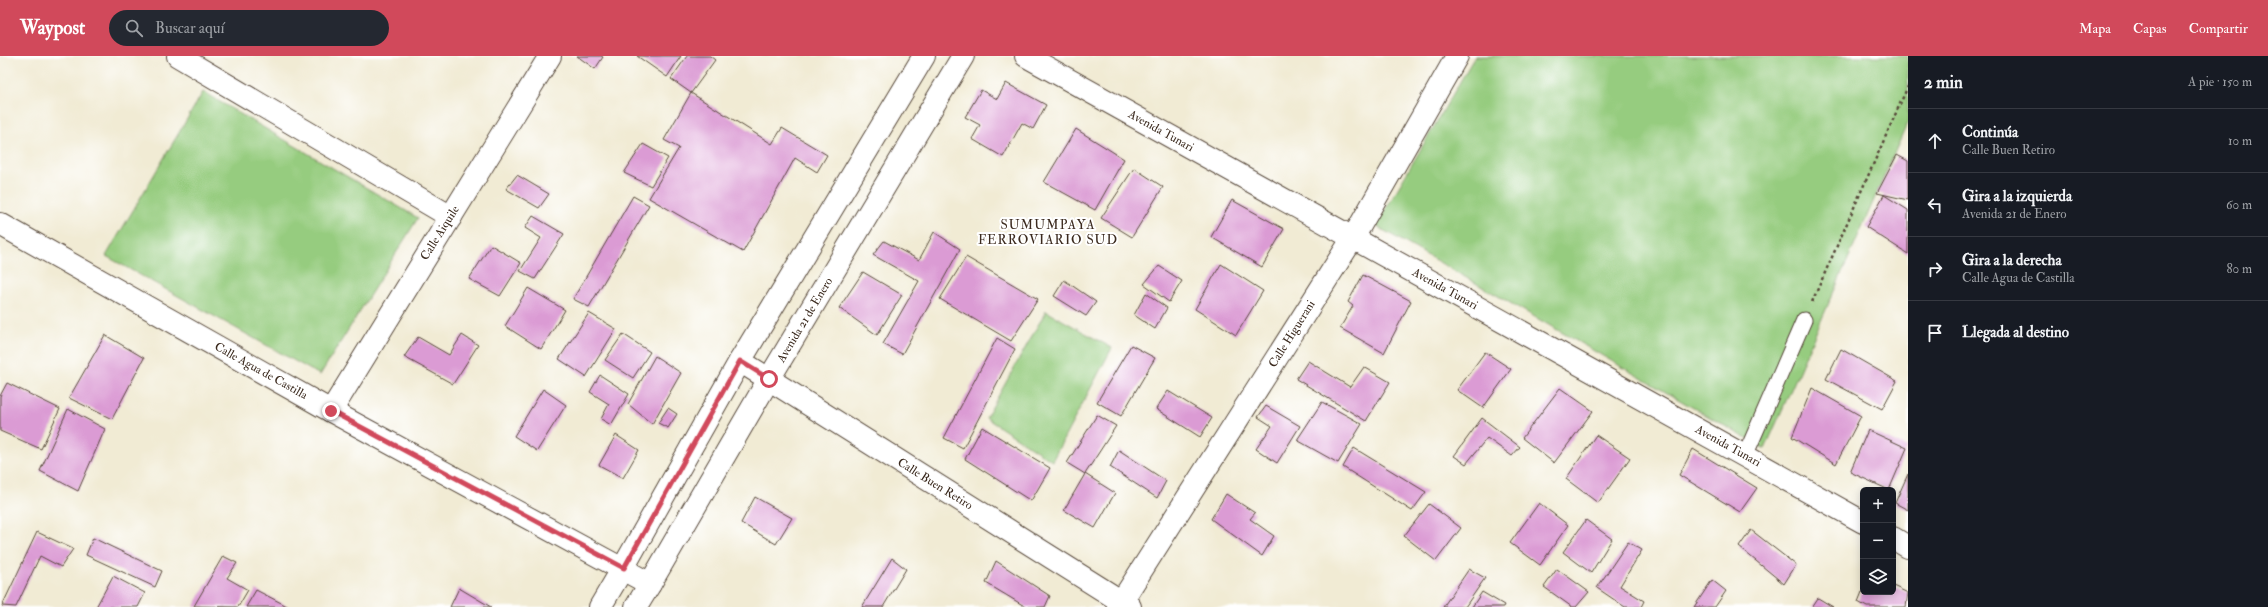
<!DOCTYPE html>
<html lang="es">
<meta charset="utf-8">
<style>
body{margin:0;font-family:"IM FELL Double Pica",serif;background:#242831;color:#f1f3f6}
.controls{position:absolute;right:12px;bottom:12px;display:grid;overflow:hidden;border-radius:6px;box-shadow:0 2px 10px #0003}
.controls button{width:36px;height:36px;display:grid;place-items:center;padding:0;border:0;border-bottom:1px solid #363941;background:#171b24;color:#f1f3f6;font:20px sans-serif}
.stop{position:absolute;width:12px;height:12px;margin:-9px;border:3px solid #d1495b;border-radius:50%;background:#fff}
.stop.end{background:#d1495b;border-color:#fff;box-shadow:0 1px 4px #0008}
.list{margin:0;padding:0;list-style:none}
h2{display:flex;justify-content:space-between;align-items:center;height:52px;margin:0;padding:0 16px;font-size:17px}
h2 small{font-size:13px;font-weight:400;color:#9ea1a6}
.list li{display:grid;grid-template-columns:26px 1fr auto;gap:12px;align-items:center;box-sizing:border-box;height:64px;padding:0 16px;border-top:1px solid #363941}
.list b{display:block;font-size:15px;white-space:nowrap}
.list p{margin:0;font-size:13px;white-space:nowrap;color:#9ea1a6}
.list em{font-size:13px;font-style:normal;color:#9ea1a6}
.icon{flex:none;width:22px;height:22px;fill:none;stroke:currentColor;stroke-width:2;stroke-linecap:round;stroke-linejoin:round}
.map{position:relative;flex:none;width:1908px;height:551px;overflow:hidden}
header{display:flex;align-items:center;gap:24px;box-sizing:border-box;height:56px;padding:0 20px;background:#d1495b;color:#fff}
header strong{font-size:19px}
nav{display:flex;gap:22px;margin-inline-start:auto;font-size:14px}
.search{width:280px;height:36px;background:#242831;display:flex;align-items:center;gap:10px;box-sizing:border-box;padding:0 14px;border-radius:22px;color:#9ea1a6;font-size:15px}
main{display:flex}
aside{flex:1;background:#171b24}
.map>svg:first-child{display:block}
</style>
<header>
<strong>Waypost</strong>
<div class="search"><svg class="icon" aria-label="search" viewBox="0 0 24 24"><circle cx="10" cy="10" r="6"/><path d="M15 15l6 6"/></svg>Buscar aquí</div>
<nav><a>Mapa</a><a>Capas</a><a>Compartir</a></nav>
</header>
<main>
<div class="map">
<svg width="1908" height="551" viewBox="0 0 1908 551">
<rect width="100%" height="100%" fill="#fff"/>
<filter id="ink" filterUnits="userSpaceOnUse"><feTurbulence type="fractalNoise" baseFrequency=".025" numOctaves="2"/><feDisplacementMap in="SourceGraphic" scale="8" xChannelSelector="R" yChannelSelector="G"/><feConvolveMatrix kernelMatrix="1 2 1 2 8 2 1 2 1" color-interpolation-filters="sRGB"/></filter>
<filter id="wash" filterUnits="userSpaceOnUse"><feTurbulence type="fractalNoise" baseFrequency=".012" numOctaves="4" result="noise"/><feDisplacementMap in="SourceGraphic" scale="16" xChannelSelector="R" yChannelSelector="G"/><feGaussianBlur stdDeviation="0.9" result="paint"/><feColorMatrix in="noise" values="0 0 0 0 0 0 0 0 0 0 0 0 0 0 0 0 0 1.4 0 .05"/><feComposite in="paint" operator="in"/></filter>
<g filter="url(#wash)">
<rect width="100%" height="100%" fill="#f1ebd4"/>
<g fill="#96cc7f" stroke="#687b4e">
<polygon points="1475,0 1908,0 1908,66 1765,393 1376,170"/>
<polygon points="203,36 418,162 320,319 106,200"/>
<polygon points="1046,255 1112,292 1052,405 986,362"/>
</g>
<g id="blocks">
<g fill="#db9bd4">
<polygon points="577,0 601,0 603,1 595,13"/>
<polygon points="637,0 681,0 667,21"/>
<polygon points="687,0 710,0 715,4 691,37 671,23"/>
<polygon points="1006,27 1046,49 1033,73 1022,67 1003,101 972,83 980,69 965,61 981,34 997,43"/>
<polygon points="691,37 772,88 782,72 827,99 817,116 795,102 743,196 649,142 679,92 664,84"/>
<polygon points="1076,73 1124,103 1095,154 1044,126"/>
<polygon points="643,88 668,102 651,130 624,117"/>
<polygon points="1897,99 1908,105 1908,144 1877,137"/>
<polygon points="1134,112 1163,131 1132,181 1101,162"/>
<polygon points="517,119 549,138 539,152 506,133"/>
<polygon points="1884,139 1908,154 1908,198 1866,171"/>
<polygon points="633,140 649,149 589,251 573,243"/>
<polygon points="1232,144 1284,173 1262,211 1211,181"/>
<polygon points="533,160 564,178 535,223 520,215 541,182 525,172"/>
<polygon points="934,176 960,193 902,298 883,288 919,225 873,199 884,185 919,204"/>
<polygon points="491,189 521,207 500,240 469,223"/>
<polygon points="966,201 1038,243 1011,285 940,243"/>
<polygon points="1221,208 1263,235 1236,279 1195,253"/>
<polygon points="1159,210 1182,225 1169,246 1144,228"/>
<polygon points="863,216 902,239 877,279 839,252"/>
<polygon points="1363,219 1411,245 1384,297 1340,272 1353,250 1348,246"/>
<polygon points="1064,224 1096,246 1086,260 1054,240"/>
<polygon points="528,232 565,254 541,293 505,270"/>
<polygon points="1146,237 1167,252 1155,273 1134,259"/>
<polygon points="589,257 616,273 586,321 559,303"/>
<polygon points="623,278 650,296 633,322 605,304"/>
<polygon points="105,279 144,302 112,363 69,342"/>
<polygon points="462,279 478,289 453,328 404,301 418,281 449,299"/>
<polygon points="997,282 1015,293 963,392 944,382"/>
<polygon points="1131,289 1155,302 1121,360 1097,346"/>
<polygon points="1841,293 1897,325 1882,353 1826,323"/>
<polygon points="1485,296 1511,313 1483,352 1457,334"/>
<polygon points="655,300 681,317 652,368 628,348"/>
<polygon points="1308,305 1350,331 1364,311 1390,326 1366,365 1296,323"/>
<polygon points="600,319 629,338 611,369 601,363 609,348 590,336"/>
<polygon points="7,327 60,353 41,393 0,375 0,340"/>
<polygon points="1560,332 1593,355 1554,407 1522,382"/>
<polygon points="1812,332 1861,360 1836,408 1792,381"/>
<polygon points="543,333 566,349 537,395 514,380"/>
<polygon points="1168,335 1212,362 1200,381 1156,353"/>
<polygon points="1322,346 1362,368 1338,407 1297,384"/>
<polygon points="1266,350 1300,370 1277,407 1256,393 1272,370 1258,361"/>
<polygon points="668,352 677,358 668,372 658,367"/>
<polygon points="68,353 105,373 78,435 40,415"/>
<polygon points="1097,359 1116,370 1085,418 1067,407"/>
<polygon points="1482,362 1520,391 1512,400 1487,382 1466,408 1454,400"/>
<polygon points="982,371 1050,412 1031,445 965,403"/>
<polygon points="1868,374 1907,392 1889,434 1850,416"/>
<polygon points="616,379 639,394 623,422 599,409"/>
<polygon points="1596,379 1630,402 1598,447 1566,423"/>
<polygon points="1354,392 1426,436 1412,455 1343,411"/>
<polygon points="1693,393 1757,432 1740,456 1679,419"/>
<polygon points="1119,394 1166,425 1157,442 1110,411"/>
<polygon points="1085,418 1115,437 1095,472 1064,454"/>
<polygon points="1908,418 1908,454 1895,447"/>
<polygon points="1226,438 1255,457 1250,463 1274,480 1262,500 1211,463"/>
<polygon points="755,441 792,462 776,488 741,467"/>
<polygon points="1539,447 1568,469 1540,509 1510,487"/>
<polygon points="1429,448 1461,472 1436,505 1404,480"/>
<polygon points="1586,464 1612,483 1591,517 1563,496"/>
<polygon points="1751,474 1796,509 1784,528 1739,491"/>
<polygon points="37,476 73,493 61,511 40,500 16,551 2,550"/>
<polygon points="93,482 162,515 155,531 86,499"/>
<polygon points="1628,486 1642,494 1620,530 1644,545 1641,551 1625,551 1597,532"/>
<polygon points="223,500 237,507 227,522 248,534 238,551 194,550"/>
<polygon points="892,502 906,513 883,551 862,551"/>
<polygon points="996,505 1050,540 1045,551 1026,551 986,527"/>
<polygon points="1469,513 1485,522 1465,551 1443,551"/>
<polygon points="1557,513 1589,536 1576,551 1572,551 1544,531"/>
<polygon points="113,520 145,537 138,551 96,551"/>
<polygon points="1712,524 1726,535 1715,551 1694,551"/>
<polygon points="1893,530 1908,537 1906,551 1867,551 1858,546 1862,536 1893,536"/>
<polygon points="459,532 491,551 450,551"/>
<polygon points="256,534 289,551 246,551"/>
<polygon points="1482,536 1504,549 1503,551 1472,551"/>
<polygon points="1818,542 1833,551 1812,551"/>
</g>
</g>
</g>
<g filter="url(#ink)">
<use href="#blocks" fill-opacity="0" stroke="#564739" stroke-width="1"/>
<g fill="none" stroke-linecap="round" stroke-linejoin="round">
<defs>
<polyline id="service" points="1745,400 1804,264"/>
<g id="minor">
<polyline points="178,0 451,161"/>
<polyline points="1026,0 1863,466"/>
<polyline points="740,305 1130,551"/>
<polyline points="331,355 550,0"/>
<polyline points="1893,482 1908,491"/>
<polyline points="600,551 623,512"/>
<polyline points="636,551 650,528"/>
<polyline points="1118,551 1353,182 1457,0"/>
</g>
<g id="tertiary">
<polyline points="0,168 331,355 650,528 769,323 963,0"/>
<polyline points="623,512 740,305 924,0"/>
</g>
</defs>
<use href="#service" stroke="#564739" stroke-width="17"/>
<use href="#minor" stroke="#564739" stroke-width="24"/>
<use href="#tertiary" stroke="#564739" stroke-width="24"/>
<polyline stroke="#564739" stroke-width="2.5" stroke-dasharray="3 3" stroke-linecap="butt" points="1812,246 1908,30"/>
<use href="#service" stroke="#fff" stroke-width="15"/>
<use href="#minor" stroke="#fff" stroke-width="22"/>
<use href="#tertiary" stroke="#fff" stroke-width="22"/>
</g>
</g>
<g fill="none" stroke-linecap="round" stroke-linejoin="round" filter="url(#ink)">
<polyline stroke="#d1495b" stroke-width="5" points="331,355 624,512 740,305 769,323"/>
</g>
<g text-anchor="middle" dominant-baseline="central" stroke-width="4" stroke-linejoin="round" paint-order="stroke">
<g font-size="12" fill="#3b2a1e" stroke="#fff">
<text transform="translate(1161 75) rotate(29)">Avenida Tunari</text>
<text transform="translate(440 177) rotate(-58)">Calle Aiquile</text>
<text transform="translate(1445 233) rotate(29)">Avenida Tunari</text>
<text transform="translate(805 264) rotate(-59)">Avenida 21 de Enero</text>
<text transform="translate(1292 278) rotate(-58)">Calle Higuerani</text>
<text transform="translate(261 315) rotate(29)">Calle Agua de Castilla</text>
<text transform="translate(1728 390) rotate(29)">Avenida Tunari</text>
<text transform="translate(935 428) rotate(32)">Calle Buen Retiro</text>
</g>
<g font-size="13" letter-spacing="1" fill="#3b2a1e" stroke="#fff">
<text x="1048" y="169">SUMUMPAYA<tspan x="1048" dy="15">FERROVIARIO SUD</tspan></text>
</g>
</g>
</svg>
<div class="controls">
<button>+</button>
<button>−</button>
<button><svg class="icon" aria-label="layers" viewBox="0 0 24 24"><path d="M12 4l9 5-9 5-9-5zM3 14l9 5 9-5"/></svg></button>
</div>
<div class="stop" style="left:769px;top:323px"></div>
<div class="stop end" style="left:331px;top:355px"></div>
</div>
<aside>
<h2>2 min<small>A pie · 150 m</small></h2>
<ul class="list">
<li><svg class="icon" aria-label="ahead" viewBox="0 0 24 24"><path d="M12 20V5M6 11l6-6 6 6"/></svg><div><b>Continúa</b><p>Calle Buen Retiro</p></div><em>10 m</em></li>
<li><svg class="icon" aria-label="left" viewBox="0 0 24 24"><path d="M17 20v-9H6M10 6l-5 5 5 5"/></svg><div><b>Gira a la izquierda</b><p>Avenida 21 de Enero</p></div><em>60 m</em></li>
<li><svg class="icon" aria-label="right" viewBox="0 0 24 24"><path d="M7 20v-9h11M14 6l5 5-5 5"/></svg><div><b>Gira a la derecha</b><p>Calle Agua de Castilla</p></div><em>80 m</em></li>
<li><svg class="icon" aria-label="arrive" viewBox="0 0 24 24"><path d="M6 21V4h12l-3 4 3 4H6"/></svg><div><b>Llegada al destino</b></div></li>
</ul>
</aside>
</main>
